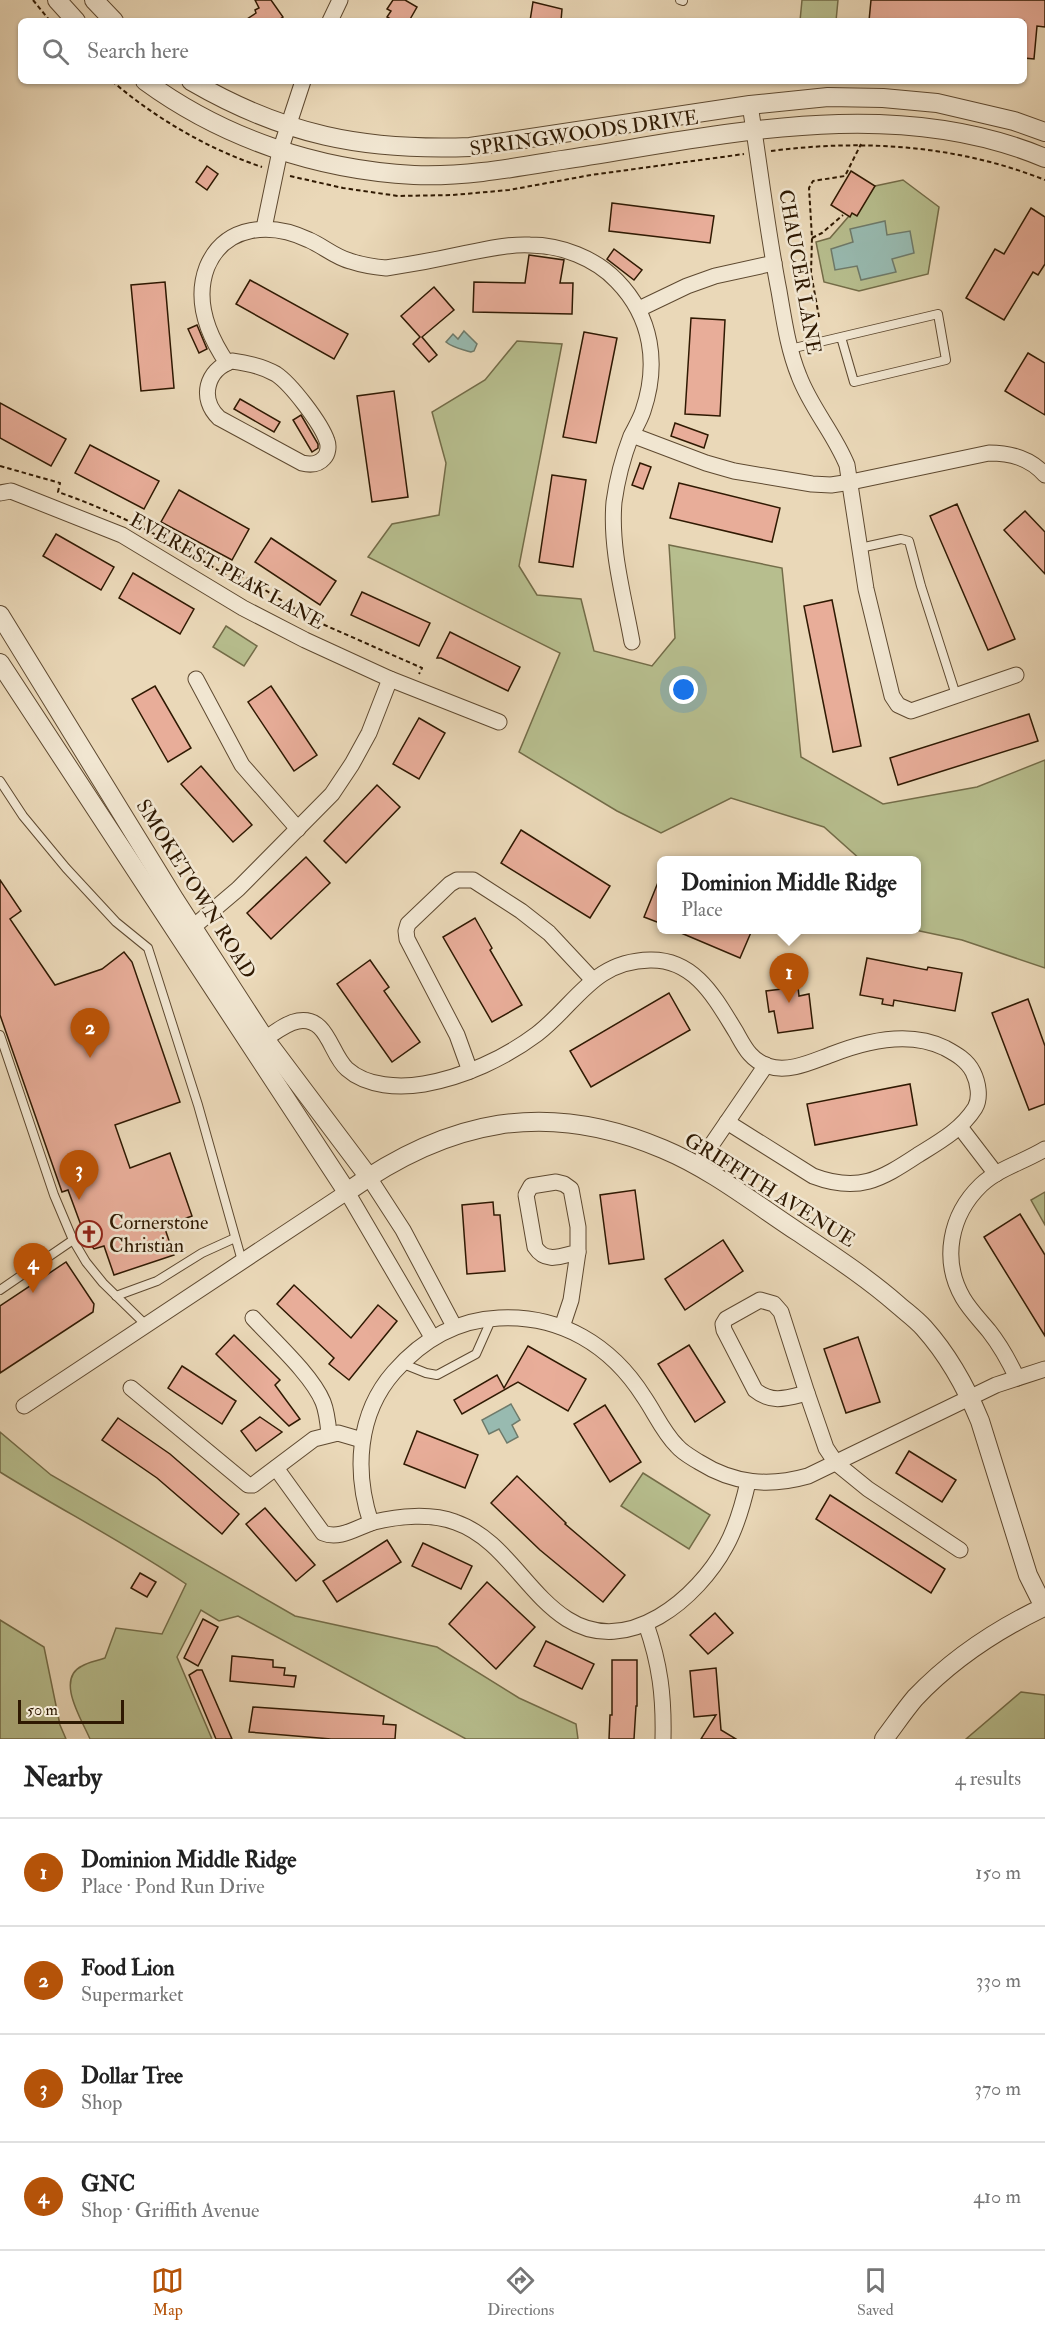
<!DOCTYPE html>
<meta charset="utf-8">
<style>
body{margin:0;font-family:"IM FELL Double Pica",serif;background:#f2f2f2;color:#222}
.scale{position:absolute;left:18px;bottom:15px;width:106px;box-sizing:border-box;padding-left:6px;border:3px solid #2f1902;border-top:0;font-size:16px;line-height:21px;white-space:nowrap;color:#2f1902;-webkit-text-stroke:4px #f1e6d1;paint-order:stroke}
.you{position:absolute;left:684px;top:690px;width:21px;height:21px;margin:-15px;border:4px solid #fff;border-radius:50%;background:#1a73e8;box-shadow:0 0 0 9px #1a73e833}
.badge{display:grid;place-items:center;width:39px;height:39px;border-radius:50%;background:#b45309;color:#fff;font-size:20px;font-weight:700}
.pin{position:absolute;translate:-50% -50px;filter:drop-shadow(0 2px 3px #0008)}
.pin::after{content:'';position:absolute;top:32px;width:21px;height:18px;background:inherit;clip-path:polygon(0 0,100% 0,50% 100%)}
.popup{position:absolute;left:657px;top:856px;width:264px;height:78px;box-sizing:border-box;display:grid;place-content:center;border-radius:9px;background:#fff;filter:drop-shadow(0 2px 4px #0005);font-size:20px;white-space:nowrap;color:#767676}
.popup b{font-size:22px;color:#222}
.popup::after{content:'';position:absolute;left:50%;top:100%;margin-left:-12px;border:12px solid transparent;border-top-color:#fff}
.list{margin:0;padding:0;list-style:none}
h2{display:flex;justify-content:space-between;align-items:center;height:78px;margin:0;padding:0 24px;font-size:26px}
h2 small{font-size:20px;font-weight:400;color:#767676}
.list li{display:grid;grid-template-columns:39px 1fr auto;gap:18px;align-items:center;box-sizing:border-box;height:108px;padding:0 24px;border-top:2px solid #e0e0e0}
.list b{display:block;font-size:22px;white-space:nowrap}
.list p{margin:0;font-size:20px;white-space:nowrap;color:#767676}
.list em{font-size:20px;font-style:normal;color:#767676}
.icon{flex:none;width:33px;height:33px;fill:none;stroke:currentColor;stroke-width:2;stroke-linecap:round;stroke-linejoin:round}
.map{position:relative;flex:none;width:1045px;height:1739px;overflow:hidden}
.search{position:absolute;background:#fff;box-shadow:0 2px 4px #0004;left:18px;right:18px;top:18px;height:66px;display:flex;align-items:center;gap:15px;box-sizing:border-box;padding:0 21px;border-radius:9px;color:#767676;font-size:22px}
.sheet{height:510px;background:#fff}
nav{display:flex;justify-content:space-around;align-items:center;box-sizing:border-box;height:84px;border-top:2px solid #e0e0e0;background:#fff;font-size:16px;color:#767676}
nav a{display:grid;justify-items:center;gap:3px}
nav .on{color:#b45309}
.map>svg:first-child{display:block}
</style>
<div class="map">
<svg width="1045" height="1739" viewBox="0 0 1045 1739">
<rect width="100%" height="100%" fill="#ead8b8"/>
<filter id="stains"><feTurbulence type="fractalNoise" baseFrequency=".00333" numOctaves="4"/><feColorMatrix values="0 0 0 0 .2 0 0 0 0 .09 0 0 0 0 .02 0 0 0 .5 -.17"/></filter>
<radialGradient id="worn" r=".72"><stop offset=".6" stop-color="#630" stop-opacity="0"/><stop offset="1" stop-color="#630" stop-opacity=".3"/></radialGradient>
<g fill="#b7be8e" stroke="#736c48" stroke-width="1.5">
<polygon points="802,0 838,0 836,21 800,21"/>
<polygon points="903,180 939,207 928,274 859,291 824,282 816,242 830,238 875,186"/>
<polygon points="517,341 562,344 519,566 537,595 581,599 594,651 652,666 675,638 669,545 782,568 801,757 883,804 977,787 1045,760 1045,968 962,940 915,930 916,930 916,860 861,860 824,827 731,798 661,833 617,811 519,752 560,653 368,557 392,524 439,515 446,463 432,412 485,380"/>
<polygon points="226,626 257,646 244,666 213,647"/>
<polygon points="1045,1192 1045,1225 1031,1200"/>
<path d="M0,1432l51,43 244,141 142,31 82,51 57,26 2,15h-112l-228,-123 -19,5 -18,-11 -24,47 35,82h-122c-8,-19 -35,-60 -8,-73 7,-4 15,-5 23,-8l11,-30 46,6 24,-50c-60,-41 -125,-74 -186,-112z"/>
<polygon points="643,1473 710,1515 689,1549 621,1506"/>
<polygon points="0,1620 44,1647 60,1725 66,1739 0,1739"/>
<polygon points="1021,1692 1045,1695 1045,1739 966,1739"/>
</g>
<g fill="#98bab0" stroke="#6e7a6a" stroke-width="1.5">
<polygon points="885,221 887,235 910,231 914,253 892,259 896,272 861,280 857,266 835,270 831,249 853,242 850,229"/>
<path d="M464,331l13,13 -3,7 -3,1c-9,-3 -18,-4 -25,-10l7,-8 5,5z"/>
<polygon points="511,1404 520,1420 512,1425 518,1437 507,1443 499,1429 489,1434 482,1420"/>
</g>
<g fill="#e8ad99" stroke="#2f1902" stroke-width="1.5">
<polygon points="255,0 271,0 283,17 277,21 244,21 256,13 255,10 259,8"/>
<polygon points="393,0 405,0 417,7 409,21 394,21 387,17 391,11 387,9"/>
<polygon points="871,0 1045,0 1045,27 1037,26 1034,59 1024,58 1024,21 869,21"/>
<polygon points="533,2 562,9 561,21 530,21"/>
<polygon points="207,166 218,174 207,190 196,182"/>
<polygon points="851,171 875,186 857,216 852,213 850,217 831,205"/>
<polygon points="612,203 714,216 710,243 609,231"/>
<polygon points="1031,208 1045,217 1045,264 1038,275 1033,272 1004,320 966,298 995,249 1004,254"/>
<polygon points="614,249 642,270 634,280 607,259"/>
<polygon points="529,255 564,260 560,283 573,283 572,314 473,312 474,282 525,283"/>
<polygon points="250,280 348,334 334,359 236,304"/>
<polygon points="165,282 174,388 141,391 131,285"/>
<polygon points="434,287 454,310 422,337 437,355 429,362 413,344 420,337 401,316"/>
<polygon points="691,318 725,320 720,416 685,414"/>
<polygon points="197,325 207,349 199,353 188,329"/>
<polygon points="584,332 617,338 596,443 563,437"/>
<polygon points="1028,353 1045,363 1045,415 1005,391"/>
<polygon points="394,391 408,497 372,502 357,396"/>
<polygon points="240,399 280,422 274,432 234,409"/>
<polygon points="0,403 66,439 51,466 0,438"/>
<polygon points="301,415 318,444 318,448 312,452 293,420"/>
<polygon points="675,423 708,435 704,448 671,436"/>
<polygon points="90,445 159,481 144,509 75,473"/>
<polygon points="640,463 651,467 643,489 632,485"/>
<polygon points="552,475 586,480 573,567 539,562"/>
<polygon points="679,483 780,508 772,542 670,518"/>
<polygon points="179,490 249,529 232,560 161,522"/>
<polygon points="957,504 1015,639 988,650 930,516"/>
<polygon points="1025,511 1045,532 1045,574 1004,530"/>
<polygon points="56,534 114,567 101,590 43,556"/>
<polygon points="271,538 336,581 320,605 255,562"/>
<polygon points="133,573 194,609 180,634 119,598"/>
<polygon points="362,592 430,623 419,646 351,615"/>
<polygon points="832,600 861,746 833,752 804,606"/>
<polygon points="450,632 520,667 508,691 441,658 437,658"/>
<polygon points="155,686 191,748 168,762 132,699"/>
<polygon points="271,686 317,755 294,771 248,702"/>
<polygon points="1029,714 1038,741 898,785 890,758"/>
<polygon points="419,718 445,733 419,779 393,764"/>
<polygon points="201,766 252,825 233,842 181,784"/>
<polygon points="377,785 400,807 346,863 324,841"/>
<polygon points="521,830 610,886 590,918 501,863"/>
<polygon points="306,857 330,883 271,939 247,913"/>
<polygon points="661,875 662,875 662,924 644,917"/>
<polygon points="0,880 21,911 10,919 55,985 102,969 124,952 132,962 180,1102 115,1125 130,1168 170,1153 192,1216 164,1226 174,1255 114,1275 104,1246 94,1249 86,1239 68,1190 62,1192 0,1015"/>
<polygon points="475,918 492,948 490,950 522,1005 492,1022 443,937"/>
<polygon points="674,930 752,930 740,958"/>
<polygon points="867,958 927,970 928,967 962,973 955,1011 894,1000 893,1006 882,1004 883,999 860,995"/>
<polygon points="370,960 389,987 384,991 420,1042 392,1062 337,984"/>
<polygon points="798,987 799,996 809,994 813,1028 778,1033 774,1011 769,1012 766,991"/>
<polygon points="669,993 690,1030 591,1087 570,1051"/>
<polygon points="1028,999 1045,1046 1045,1104 1029,1110 992,1013"/>
<polygon points="910,1084 917,1125 815,1145 807,1104"/>
<polygon points="635,1190 644,1259 609,1264 600,1195"/>
<polygon points="493,1202 494,1215 500,1215 505,1271 467,1274 462,1205"/>
<polygon points="1020,1214 1045,1255 1045,1336 984,1237"/>
<polygon points="723,1240 743,1271 685,1310 665,1279"/>
<polygon points="66,1262 94,1304 93,1312 0,1373 0,1306"/>
<polygon points="294,1285 351,1338 378,1305 397,1321 349,1380 329,1364 334,1358 277,1304"/>
<polygon points="234,1335 280,1380 275,1385 300,1419 289,1426 216,1354"/>
<polygon points="858,1337 880,1402 846,1413 824,1349"/>
<polygon points="689,1345 725,1402 695,1422 658,1364"/>
<polygon points="528,1346 586,1379 568,1411 518,1382 462,1414 454,1400 497,1375 504,1388"/>
<polygon points="182,1366 236,1401 222,1424 168,1388"/>
<polygon points="605,1405 641,1462 610,1482 574,1424"/>
<polygon points="260,1417 282,1432 256,1451 241,1431"/>
<polygon points="118,1418 170,1454 239,1514 222,1534 157,1478 102,1440"/>
<polygon points="417,1431 478,1455 465,1488 404,1464"/>
<polygon points="909,1451 956,1480 942,1502 896,1473"/>
<polygon points="517,1476 566,1523 565,1524 625,1575 603,1602 540,1550 491,1503"/>
<polygon points="830,1495 945,1569 931,1593 816,1519"/>
<polygon points="265,1508 315,1565 296,1581 246,1524"/>
<polygon points="387,1540 401,1562 337,1602 323,1581"/>
<polygon points="423,1543 472,1566 461,1589 412,1566"/>
<polygon points="140,1573 156,1582 147,1597 131,1588"/>
<polygon points="487,1582 535,1627 496,1669 449,1624"/>
<polygon points="715,1613 733,1633 708,1654 690,1635"/>
<polygon points="203,1619 218,1627 198,1666 184,1658"/>
<polygon points="546,1641 594,1664 582,1689 534,1666"/>
<polygon points="232,1656 273,1660 273,1667 285,1668 284,1675 296,1676 294,1687 230,1681"/>
<polygon points="612,1660 637,1660 637,1706 636,1706 634,1739 609,1739 610,1715 612,1715"/>
<polygon points="716,1668 721,1730 736,1739 701,1739 716,1715 694,1717 690,1671"/>
<polygon points="197,1670 202,1670 232,1739 216,1739 189,1675"/>
<polygon points="253,1707 384,1716 383,1724 396,1725 395,1739 331,1739 249,1732"/>
</g>
<g fill="none" stroke-linecap="round" stroke-linejoin="round">
<defs>
<g id="service">
<polyline points="680,0 683,1"/>
<polyline points="790,349 938,314 946,360 854,382 841,337"/>
<polyline points="860,548 901,539 909,541 921,586 956,695"/>
<polyline points="0,781 23,816 66,868 116,922 148,948 198,1105 242,1261"/>
<polyline points="0,1035 54,1195 73,1240 86,1262 103,1283 145,1324"/>
<polyline points="0,1290 73,1240"/>
<polyline points="116,1296 157,1281 202,1253 235,1238"/>
<polyline points="401,1363 426,1373 437,1375 476,1354 492,1318"/>
</g>
<g id="minor">
<polyline points="330,21 340,0"/>
<path d="M750,105c10,62 17,125 29,186 5,29 9,58 20,85 12,32 35,57 48,89l19,124 26,107 6,9 13,6 105,-36"/>
<polyline points="264,228 280,151 303,81"/>
<polyline points="639,309 687,286 715,276 774,263"/>
<path d="M232,361c16,2 30,5 44,13 15,10 45,49 51,67 2,5 1,13 -3,17 -6,7 -14,7 -22,5l-83,-45c-20,-19 -13,-48 13,-57z"/>
<path d="M227,363c-19,-28 -33,-62 -20,-96 18,-43 65,-45 102,-27 14,6 26,17 41,21 12,4 24,6 36,7 27,-4 54,-9 81,-15 21,-4 42,-9 63,-8 31,0 65,13 87,36 35,36 42,83 26,130 -3,9 -8,17 -12,25 -8,21 -14,44 -17,66 -4,47 10,95 18,140"/>
<path d="M632,435l74,28 28,8 78,13 19,1 20,-3 138,-29c22,0 41,5 56,22"/>
<polyline points="0,493 11,491 122,535 243,608 305,640 390,679 499,722"/>
<polyline points="196,679 242,765 298,829"/>
<polyline points="192,928 238,889 332,794 352,764 369,733 390,679"/>
<path d="M265,1039c9,-6 21,-16 33,-18 30,-5 32,33 49,48 20,18 53,19 77,15 40,-7 81,-26 113,-50 40,-31 56,-73 113,-74 45,-1 65,38 86,72 8,14 14,28 32,34 20,7 43,-4 62,-11 35,-14 79,-25 115,-7 11,6 22,12 28,24 5,10 8,26 2,36 -14,22 -36,34 -57,47 -38,25 -60,38 -105,21l-86,-54"/>
<polyline points="470,1071 457,1035 407,939 406,931 408,924 450,884 457,880 473,880 521,911 549,933 592,979"/>
<polyline points="960,1127 996,1174"/>
<polyline points="697,1166 766,1065"/>
<polyline points="368,1176 403,1230 454,1326"/>
<path d="M556,1182l8,2 7,5 7,38v25c-17,4 -32,12 -43,-5l-9,-52 5,-9z"/>
<path d="M760,1300l14,4 7,8 26,81c-20,5 -35,11 -52,-3l-31,-60 -1,-6 3,-5z"/>
<path d="M253,1318c20,22 59,57 70,84 4,10 5,21 6,32"/>
<polyline points="562,1327 571,1300 578,1252"/>
<path d="M1017,1378c-8,-17 -17,-33 -28,-47 -9,-11 -19,-21 -26,-33 -22,-38 -13,-83 18,-113 18,-17 43,-23 64,-36"/>
<polyline points="131,1388 248,1485 253,1485 314,1439 338,1433 362,1440"/>
<polyline points="807,1393 826,1448 836,1463 868,1489 960,1550"/>
<polyline points="24,1406 347,1192 432,1337"/>
<path d="M276,1468l47,65c17,7 34,-6 51,-11 25,-6 57,-9 81,0 49,17 70,70 112,97 61,39 131,-21 159,-73 11,-20 17,-42 22,-64"/>
<path d="M371,1523c-17,-51 -14,-109 23,-151 28,-32 62,-52 105,-54 62,-3 112,27 145,79 11,16 19,35 33,49 6,7 14,11 22,16 35,22 70,25 109,14l188,-91 49,-16"/>
<path d="M646,1624c14,40 18,72 17,115"/>
</g>
<g id="tertiary">
<polyline points="57,0 76,21"/>
<polyline points="94,0 114,21"/>
<path d="M145,81c78,57 172,89 269,94 50,2 99,-7 148,-15 158,-24 329,-67 483,-2"/>
<path d="M191,81c93,54 172,70 279,66l280,-42 78,-8 55,1 54,5 77,18 31,11"/>
<polyline points="0,615 175,900 265,1039 368,1176"/>
<path d="M0,663l347,529c101,-72 199,-93 316,-43 48,20 91,54 135,83 34,23 68,45 99,72 9,8 19,15 27,24 25,28 42,59 56,93l48,154 16,32c-48,23 -92,52 -129,91 -11,13 -21,28 -31,41"/>
</g>
</defs>
<use href="#service" stroke="#5e4930" stroke-width="10"/>
<use href="#minor" stroke="#5e4930" stroke-width="17"/>
<use href="#tertiary" stroke="#5e4930" stroke-width="20"/>
<g stroke="#2f1902" stroke-width="2" stroke-dasharray="4.5 3" stroke-linecap="butt">
<polyline points="33,0 50,21"/>
<path d="M112,81c43,37 96,68 150,86"/>
<path d="M771,151c92,-12 186,-6 274,29"/>
<polyline points="290,176 343,188 398,196 453,195 509,190 591,175 744,154"/>
<polyline points="812,238 822,233 843,215"/>
<polyline points="819,317 811,273 812,238 809,188 813,181 845,176 861,144"/>
<path d="M0,466l60,17 -2,9c64,22 122,54 179,90l6,-6 68,43 111,49 -3,6"/>
</g>
<use href="#service" stroke="#f1e6d1" stroke-width="8"/>
<use href="#minor" stroke="#f1e6d1" stroke-width="15"/>
<use href="#tertiary" stroke="#f1e6d1" stroke-width="18"/>
</g>
<defs>
<symbol id="church-ring" viewBox="-11 -11 22 22"><circle r="9.5" fill="#f1e6d1" stroke="#8f2418" stroke-width="1.5"/><path d="M-1.2-6h2.4v3.5h3.3v2.4h-3.3V6h-2.4V-.1h-3.3v-2.4h3.3Z" fill="#8f2418"/></symbol>
</defs>
<g fill-rule="evenodd">
<use href="#church-ring" x="74" y="1219" width="30" height="30"/>
</g>
<g text-anchor="middle" dominant-baseline="central" stroke-width="5" stroke-linejoin="round" paint-order="stroke">
<g font-size="20" fill="#2f1902" stroke="#f1e6d1">
<text transform="translate(584 133) rotate(-8)">SPRINGWOODS DRIVE</text>
<text transform="translate(800 272) rotate(80)">CHAUCER LANE</text>
<text transform="translate(227 571) rotate(29)">EVEREST PEAK LANE</text>
<text transform="translate(196 889) rotate(58)">SMOKETOWN ROAD</text>
<text transform="translate(770 1190) rotate(32)">GRIFFITH AVENUE</text>
</g>
<g font-size="20" fill="#2f1902" stroke="#f1e6d1" text-anchor="start">
<text x="109" y="1222">Cornerstone<tspan x="109" dy="23">Christian</tspan></text>
</g>
</g>
<rect width="100%" height="100%" filter="url(#stains)"/>
<rect width="100%" height="100%" fill="url(#worn)"/>
</svg>
<div class="scale">50 m</div>
<div class="you"></div>
<div class="pin badge" style="left:789px;top:1003px">1</div>
<div class="popup"><b>Dominion Middle Ridge</b>Place</div>
<div class="pin badge" style="left:90px;top:1058px">2</div>
<div class="pin badge" style="left:79px;top:1200px">3</div>
<div class="pin badge" style="left:33px;top:1293px">4</div>
<div class="search"><svg class="icon" aria-label="search" viewBox="0 0 24 24"><circle cx="10" cy="10" r="6"/><path d="M15 15l6 6"/></svg>Search here</div>
</div>
<section class="sheet">
<h2>Nearby<small>4 results</small></h2>
<ul class="list">
<li><span class="badge">1</span><div><b>Dominion Middle Ridge</b><p>Place · Pond Run Drive</p></div><em>150 m</em></li>
<li><span class="badge">2</span><div><b>Food Lion</b><p>Supermarket</p></div><em>330 m</em></li>
<li><span class="badge">3</span><div><b>Dollar Tree</b><p>Shop</p></div><em>370 m</em></li>
<li><span class="badge">4</span><div><b>GNC</b><p>Shop · Griffith Avenue</p></div><em>410 m</em></li>
</ul>
</section>
<nav>
<a class="on"><svg class="icon" aria-label="map" viewBox="0 0 24 24"><path d="M3 6l6-2 6 2 6-2v14l-6 2-6-2-6 2zM9 4v14M15 6v14"/></svg>Map</a>
<a><svg class="icon" aria-label="directions" viewBox="0 0 24 24"><path d="M12 3l9 9-9 9-9-9zM9 14v-3h6M13 9l2 2-2 2"/></svg>Directions</a>
<a><svg class="icon" aria-label="saved" viewBox="0 0 24 24"><path d="M7 4h10v16l-5-4-5 4z"/></svg>Saved</a>
</nav>
